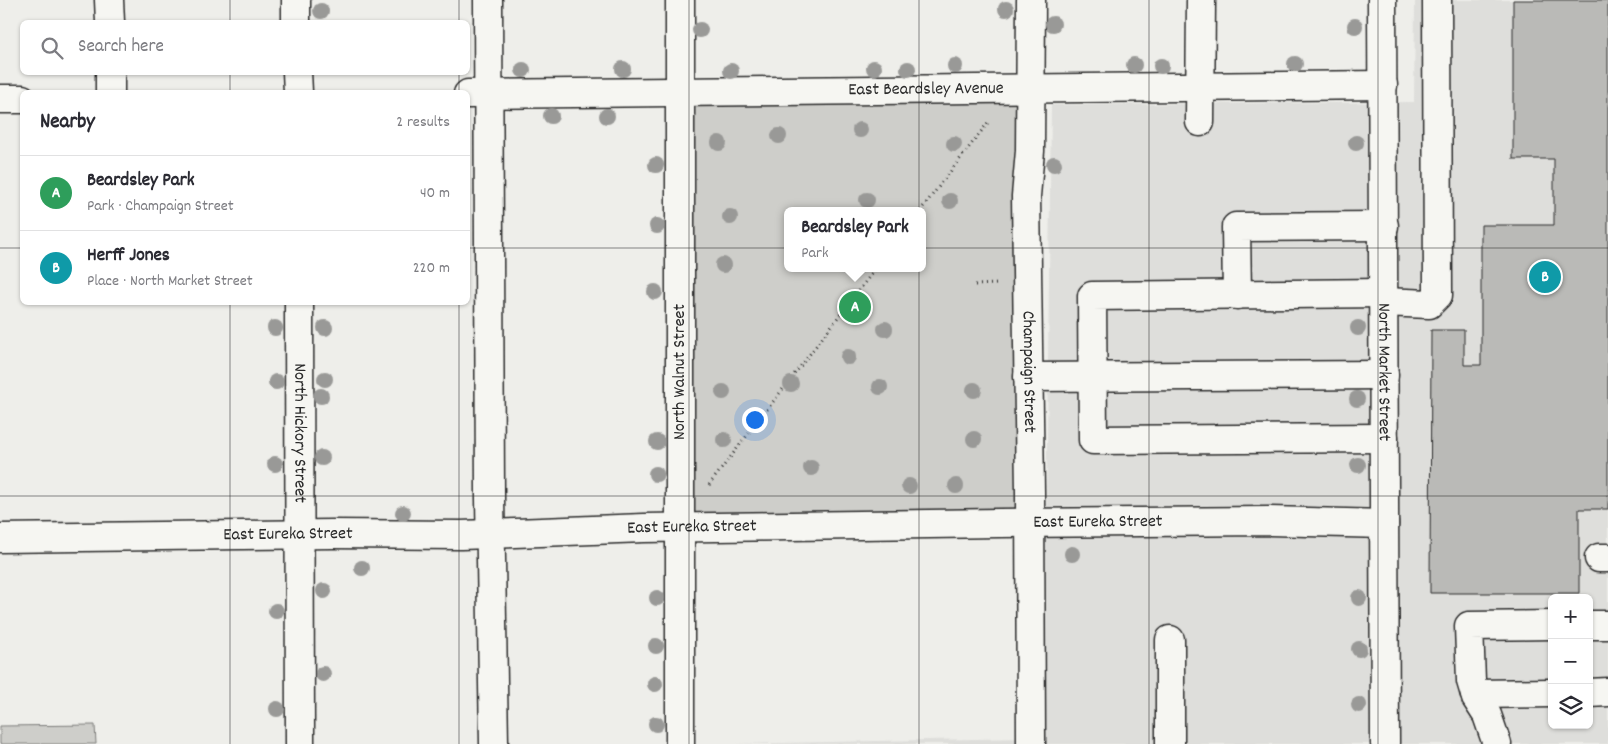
<!DOCTYPE html>
<meta charset="utf-8">
<style>
body{margin:0;font-family:Dekko,sans-serif;background:#f7f7f7;color:#2b2b33}
.controls{position:absolute;right:15px;bottom:15px;display:grid;overflow:hidden;border-radius:8px;box-shadow:0 1px 4px #0004}
.controls button{width:45px;height:45px;display:grid;place-items:center;padding:0;border:0;border-bottom:1px solid #e1e1e2;background:#fff;color:#2b2b33;font:25px sans-serif}
.you{position:absolute;left:754px;top:419px;width:18px;height:18px;margin:-12px;border:4px solid #fff;border-radius:50%;background:#1a73e8;box-shadow:0 0 0 8px #1a73e833}
.badge{display:grid;place-items:center;width:32px;height:32px;border-radius:50%;background:#7c3aed;color:#fff;font-size:16px;font-weight:700}
.pin{position:absolute;translate:-50% -50%;border:2px solid #fff;box-shadow:0 1px 5px #0006}
.popup{position:absolute;left:784px;top:207px;width:142px;height:65px;box-sizing:border-box;display:grid;place-content:center;border-radius:8px;background:#fff;filter:drop-shadow(0 1px 4px #0005);font-size:16px;white-space:nowrap;color:#7c7c81}
.popup b{font-size:19px;color:#2b2b33}
.popup::after{content:'';position:absolute;left:50%;top:100%;margin-left:-10px;border:10px solid transparent;border-top-color:#fff}
.list{margin:0;padding:0;list-style:none}
h2{display:flex;justify-content:space-between;align-items:center;height:65px;margin:0;padding:0 20px;font-size:21px}
h2 small{font-size:16px;font-weight:400;color:#7c7c81}
.list li{display:grid;grid-template-columns:32px 1fr auto;gap:15px;align-items:center;box-sizing:border-box;height:75px;padding:0 20px;border-top:1px solid #e1e1e2}
.list b{display:block;font-size:19px;white-space:nowrap}
.list p{margin:0;font-size:16px;white-space:nowrap;color:#7c7c81}
.list em{font-size:16px;font-style:normal;color:#7c7c81}
.icon{flex:none;width:28px;height:28px;fill:none;stroke:currentColor;stroke-width:2;stroke-linecap:round;stroke-linejoin:round}
.map{position:relative;flex:none;width:1608px;height:744px;overflow:hidden}
.search{position:absolute;background:#fff;box-shadow:0 1px 4px #0004;left:20px;top:20px;width:450px;height:55px;display:flex;align-items:center;gap:12px;box-sizing:border-box;padding:0 18px;border-radius:8px;color:#7c7c81;font-size:19px}
.panel{position:absolute;background:#fff;box-shadow:0 1px 4px #0004;left:20px;top:90px;width:450px;height:215px;border-radius:8px}
.map>svg:first-child{display:block}
</style>
<div class="map">
<svg width="1608" height="744" viewBox="0 0 1608 744">
<rect width="100%" height="100%" fill="#eeeeea"/>
<filter id="ink" filterUnits="userSpaceOnUse"><feTurbulence type="fractalNoise" baseFrequency=".02" numOctaves="2"/><feDisplacementMap in="SourceGraphic" scale="10" xChannelSelector="R" yChannelSelector="G"/><feConvolveMatrix kernelMatrix="1 2 1 2 8 2 1 2 1" color-interpolation-filters="sRGB"/></filter>
<g filter="url(#ink)">
<path fill="#dededb" fill-rule="evenodd" d="M1415,0h193v744h-872l287,-6v-198l23,-5 5,-430 363,-3zM1552,598h37v127h-37z"/>
<g fill="#cececa" stroke="#7c7c7a" fill-rule="evenodd">
<path d="M1024,92v424l-337,4v-423zM788,211h134v57h-134z"/>
<polygon points="95,725 96,744 0,744 0,726"/>
</g>
<polygon fill="#babab7" stroke="#2b2b2b" points="1513,0 1608,0 1608,509 1579,509 1579,593 1430,593 1431,330 1464,330 1464,365 1481,365 1481,225 1554,225 1554,159 1513,159"/>
<g fill="none" stroke-linecap="round" stroke-linejoin="round">
<defs>
<g id="minor">
<polyline points="109,0 110,22"/>
<polyline points="296,0 296,22"/>
<polyline points="488,0 490,498 494,744"/>
<polyline points="680,0 680,744"/>
<path id="s1" d="M1031,0l-1,151 -4,45 4,296 1,252"/>
<path id="s2" d="M1382,0l3,744"/>
<polyline points="297,72 298,92"/>
<polyline points="110,92 110,72"/>
<path id="s3" d="M468,94l915,-9"/>
<polyline points="0,99 22,99"/>
<polyline points="1200,122 1201,0"/>
<polyline points="1237,295 1236,227 1384,226"/>
<path id="s4" d="M299,302l1,442"/>
<polyline points="1384,302 1429,304 1438,295 1437,0"/>
<polyline points="1028,377 1384,375"/>
<polyline points="1384,438 1093,440 1092,296 1384,293"/>
<path id="s5" d="M0,538l332,-4 129,1 183,-7 355,-5 271,-2 114,3"/>
<polyline points="1599,558 1608,558"/>
<polyline points="1589,625 1608,625"/>
<polyline points="1589,693 1608,692"/>
<polyline points="1475,694 1552,693"/>
<polyline points="1170,744 1170,640"/>
<polyline points="1497,744 1487,715 1476,698 1471,681 1469,626 1552,625"/>
</g>
</defs>
<use href="#minor" stroke="#2b2b2b" stroke-width="31"/>
<g stroke="#2b2b2b" stroke-width="3" stroke-dasharray="1 4" stroke-linecap="butt">
<polyline points="920,211 990,120"/>
<polyline points="975,285 998,284"/>
<polyline points="709,485 876,268"/>
</g>
<use href="#minor" stroke="#f6f6f2" stroke-width="28"/>
</g>
<g fill="#999997">
<circle cx="1006" cy="9" r="8"/>
<circle cx="321" cy="11" r="8"/>
<circle cx="1053" cy="24" r="8"/>
<circle cx="1355" cy="26" r="8"/>
<circle cx="700" cy="30" r="8"/>
<circle cx="1295" cy="64" r="8"/>
<circle cx="1134" cy="65" r="8"/>
<circle cx="955" cy="66" r="8"/>
<circle cx="1161" cy="66" r="8"/>
<circle cx="874" cy="68" r="8"/>
<circle cx="623" cy="69" r="8"/>
<circle cx="908" cy="69" r="8"/>
<circle cx="523" cy="70" r="8"/>
<circle cx="731" cy="71" r="8"/>
<circle cx="551" cy="116" r="8"/>
<circle cx="607" cy="116" r="8"/>
<circle cx="860" cy="130" r="8"/>
<circle cx="779" cy="136" r="8"/>
<circle cx="719" cy="143" r="8"/>
<circle cx="1356" cy="143" r="8"/>
<circle cx="954" cy="144" r="8"/>
<circle cx="1054" cy="164" r="8"/>
<circle cx="656" cy="165" r="8"/>
<circle cx="867" cy="200" r="8"/>
<circle cx="950" cy="201" r="8"/>
<circle cx="730" cy="217" r="8"/>
<circle cx="657" cy="226" r="8"/>
<circle cx="723" cy="265" r="8"/>
<circle cx="655" cy="292" r="8"/>
<circle cx="275" cy="328" r="8"/>
<circle cx="325" cy="328" r="8"/>
<circle cx="1358" cy="328" r="8"/>
<circle cx="885" cy="329" r="8"/>
<circle cx="848" cy="357" r="8"/>
<circle cx="325" cy="379" r="8"/>
<circle cx="276" cy="382" r="8"/>
<circle cx="791" cy="384" r="8"/>
<circle cx="880" cy="387" r="8"/>
<circle cx="974" cy="390" r="8"/>
<circle cx="723" cy="392" r="8"/>
<circle cx="321" cy="396" r="8"/>
<circle cx="1357" cy="399" r="8"/>
<circle cx="974" cy="439" r="8"/>
<circle cx="724" cy="440" r="8"/>
<circle cx="657" cy="442" r="8"/>
<circle cx="322" cy="458" r="8"/>
<circle cx="275" cy="464" r="8"/>
<circle cx="1358" cy="465" r="8"/>
<circle cx="811" cy="468" r="8"/>
<circle cx="656" cy="474" r="8"/>
<circle cx="909" cy="486" r="8"/>
<circle cx="956" cy="486" r="8"/>
<circle cx="403" cy="513" r="8"/>
<circle cx="1072" cy="554" r="8"/>
<circle cx="362" cy="568" r="8"/>
<circle cx="324" cy="591" r="8"/>
<circle cx="657" cy="598" r="8"/>
<circle cx="1359" cy="598" r="8"/>
<circle cx="276" cy="611" r="8"/>
<circle cx="656" cy="646" r="8"/>
<circle cx="1359" cy="649" r="8"/>
<circle cx="323" cy="674" r="8"/>
<circle cx="655" cy="684" r="8"/>
<circle cx="1359" cy="705" r="8"/>
<circle cx="277" cy="709" r="8"/>
<circle cx="656" cy="724" r="8"/>
</g>
</g>
<path fill="none" stroke="#2b2b2b" stroke-width="1" stroke-opacity="0.55" d="M230,0v22M459,0v22M689,0v744M919,0v744M1149,0v744M1378,0v744M230,72v20M459,72v20M0,248h22M468,248h1140M230,302v442M459,302v442M0,496h1608"/>
<g text-anchor="middle" dominant-baseline="central" stroke-width="4.5" stroke-linejoin="round" paint-order="stroke">
<g font-size="18" fill="#2b2b2b" stroke="#f6f6f2">
<text stroke="none"><textPath href="#s3" startOffset="458">East Beardsley Avenue</textPath></text>
<text transform="translate(680 372) rotate(-90)">North Walnut Street</text>
<text stroke="none"><textPath href="#s1" startOffset="372">Champaign Street</textPath></text>
<text stroke="none"><textPath href="#s2" startOffset="372">North Market Street</textPath></text>
<text stroke="none"><textPath href="#s4" startOffset="131">North Hickory Street</textPath></text>
<text stroke="none"><textPath href="#s5" startOffset="1098">East Eureka Street</textPath></text>
<text stroke="none"><textPath href="#s5" startOffset="692">East Eureka Street</textPath></text>
<text stroke="none"><textPath href="#s5" startOffset="288">East Eureka Street</textPath></text>
</g>
</g>
</svg>
<div class="controls">
<button>+</button>
<button>−</button>
<button><svg class="icon" aria-label="layers" viewBox="0 0 24 24"><path d="M12 4l9 5-9 5-9-5zM3 14l9 5 9-5"/></svg></button>
</div>
<div class="you"></div>
<div class="pin badge" style="left:855px;top:307px;background:#2e9e5b">A</div>
<div class="popup"><b>Beardsley Park</b>Park</div>
<div class="pin badge" style="left:1545px;top:277px;background:#0f9aa8">B</div>
<div class="search"><svg class="icon" aria-label="search" viewBox="0 0 24 24"><circle cx="10" cy="10" r="6"/><path d="M15 15l6 6"/></svg>Search here</div>
<section class="panel">
<h2>Nearby<small>2 results</small></h2>
<ul class="list">
<li><span class="badge" style="background:#2e9e5b">A</span><div><b>Beardsley Park</b><p>Park · Champaign Street</p></div><em>40 m</em></li>
<li><span class="badge" style="background:#0f9aa8">B</span><div><b>Herff Jones</b><p>Place · North Market Street</p></div><em>220 m</em></li>
</ul>
</section>
</div>
